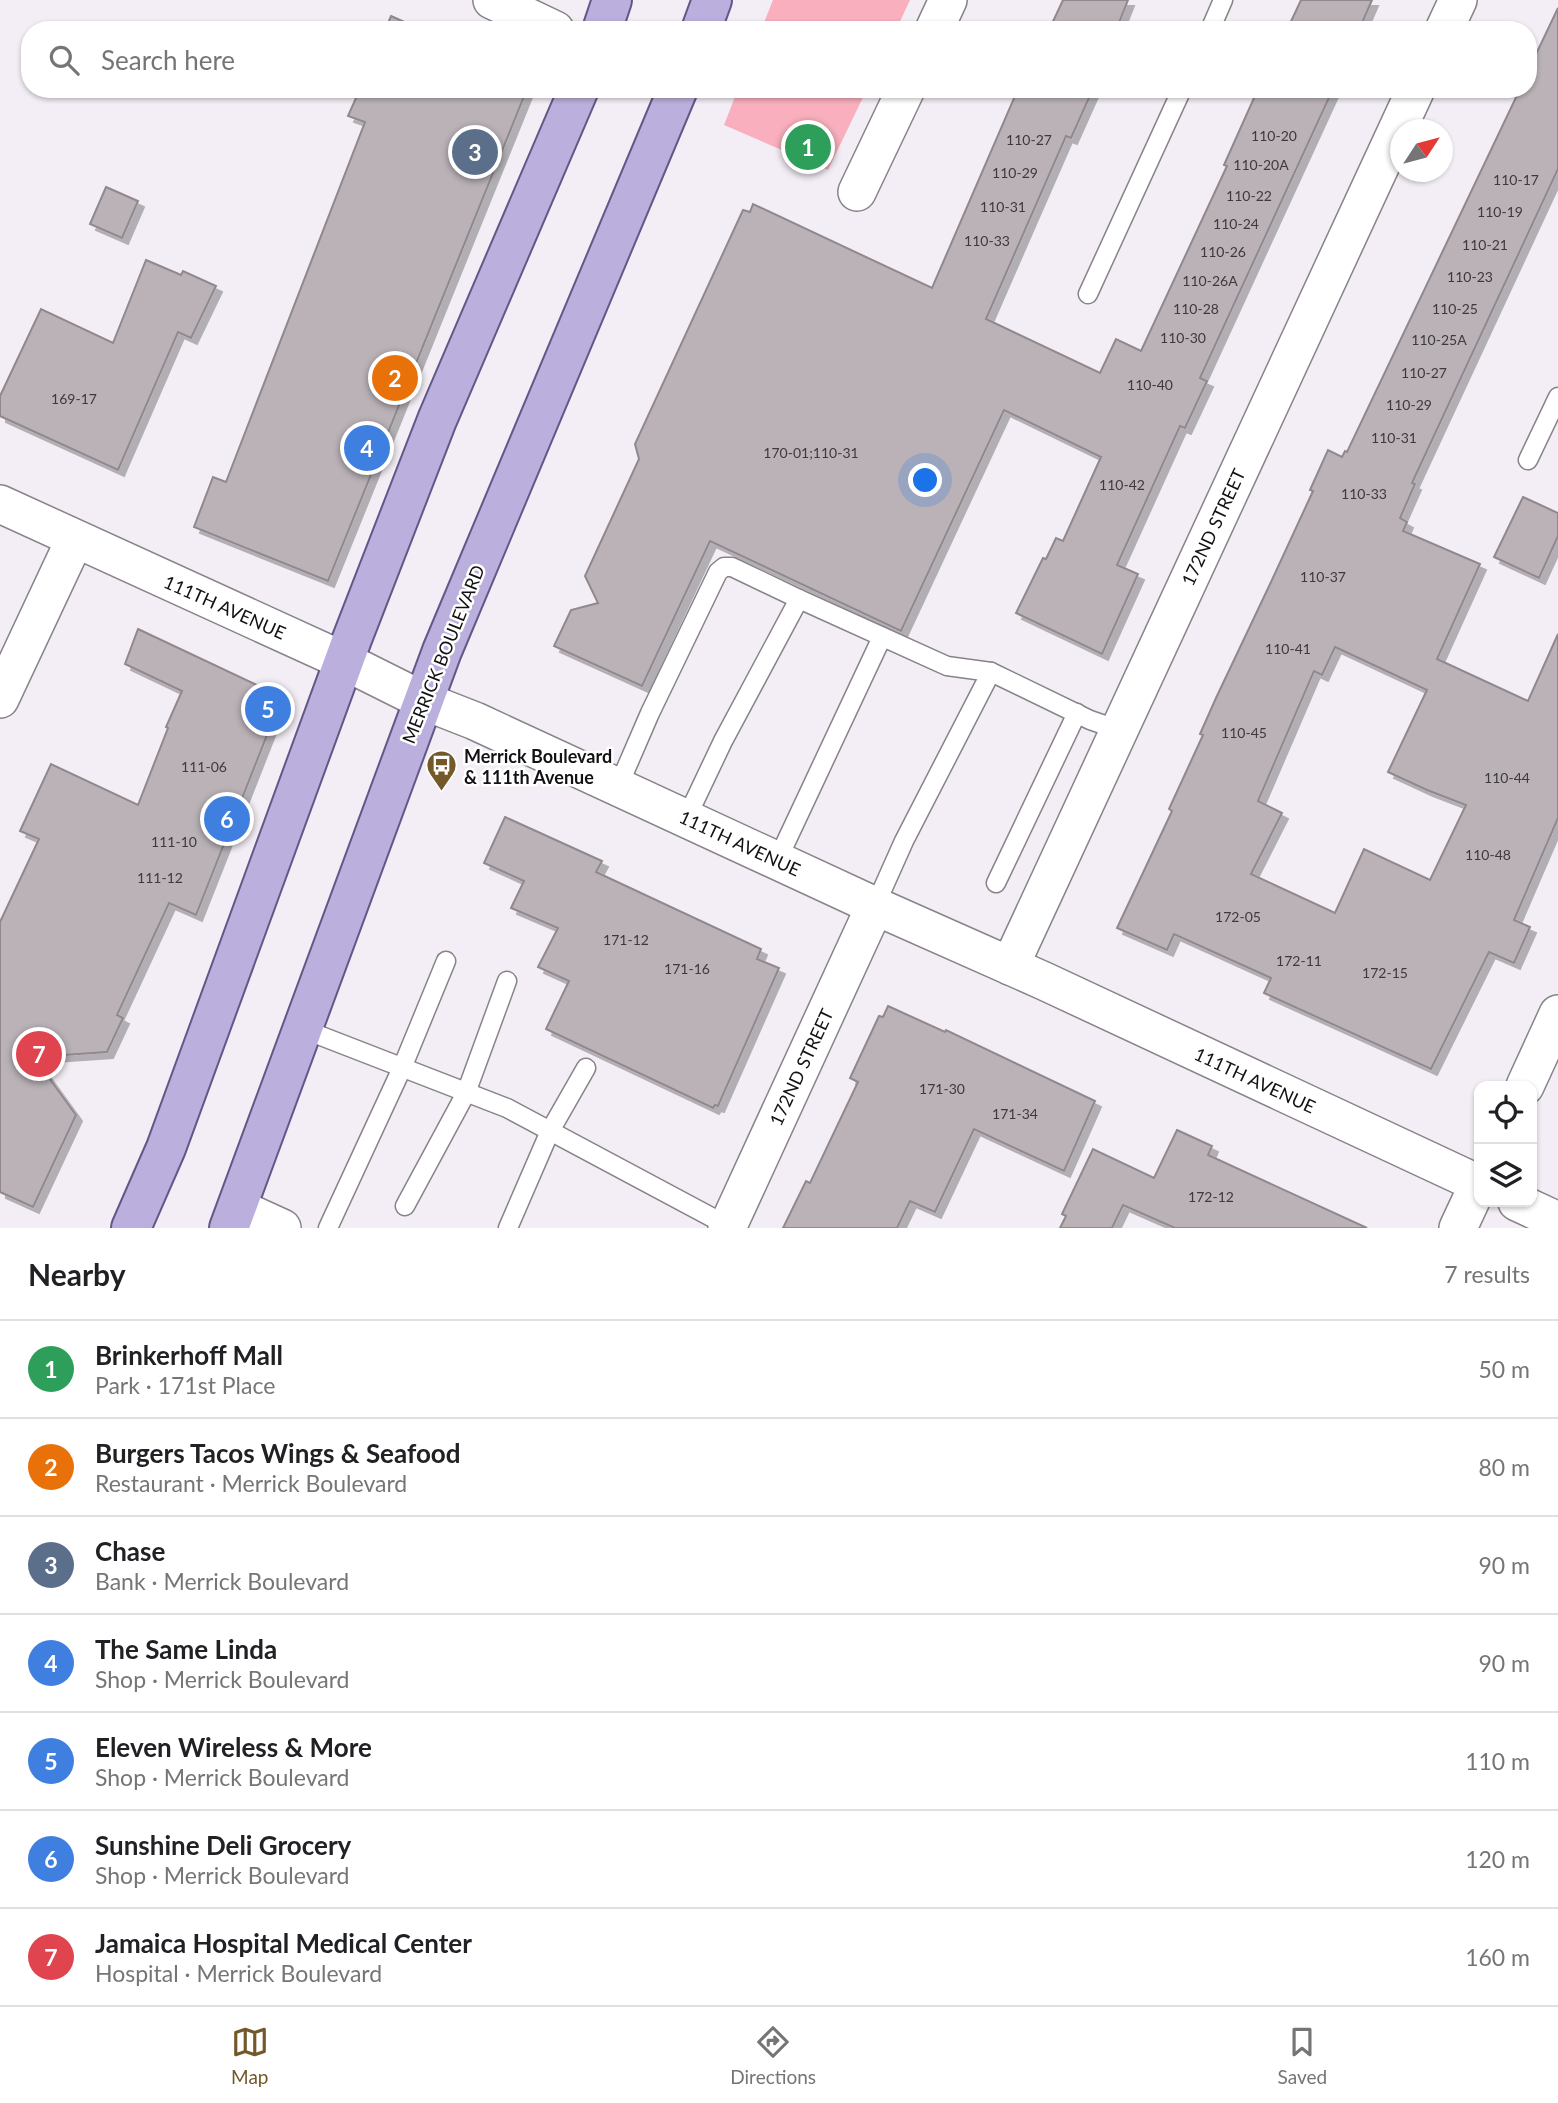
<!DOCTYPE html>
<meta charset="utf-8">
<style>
body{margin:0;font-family:Lato,sans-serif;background:#f2f2f2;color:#202124}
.controls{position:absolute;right:21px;bottom:21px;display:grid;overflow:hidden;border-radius:14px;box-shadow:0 2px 5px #0004}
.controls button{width:63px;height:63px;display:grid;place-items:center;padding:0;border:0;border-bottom:2px solid #e0e0e0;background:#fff;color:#202124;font:35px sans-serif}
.compass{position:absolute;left:1390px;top:119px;width:63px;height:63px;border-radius:50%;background:#fff;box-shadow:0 2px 5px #0004;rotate:54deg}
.you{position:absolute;left:926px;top:481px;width:24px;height:24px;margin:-18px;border:5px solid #fff;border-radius:50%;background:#1a73e8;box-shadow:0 0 0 10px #1a73e833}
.badge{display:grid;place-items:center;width:46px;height:46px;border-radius:50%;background:#73582a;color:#fff;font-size:23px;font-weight:700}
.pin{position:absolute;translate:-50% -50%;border:4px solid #fff;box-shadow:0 2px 7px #0006}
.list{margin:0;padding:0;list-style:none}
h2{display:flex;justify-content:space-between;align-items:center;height:91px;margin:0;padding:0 28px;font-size:30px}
h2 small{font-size:23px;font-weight:400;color:#757577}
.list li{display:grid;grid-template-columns:46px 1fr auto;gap:21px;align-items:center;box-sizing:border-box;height:98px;padding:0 28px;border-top:2px solid #e0e0e0}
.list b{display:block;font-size:26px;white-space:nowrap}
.list p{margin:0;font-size:23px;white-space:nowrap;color:#757577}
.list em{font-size:23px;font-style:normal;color:#757577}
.icon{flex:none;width:38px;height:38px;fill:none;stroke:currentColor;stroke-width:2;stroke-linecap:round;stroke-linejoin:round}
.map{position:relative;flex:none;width:1558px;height:1228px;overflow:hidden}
.search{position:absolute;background:#fff;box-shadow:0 2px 5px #0004;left:21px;right:21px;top:21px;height:77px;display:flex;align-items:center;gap:18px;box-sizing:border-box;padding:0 24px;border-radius:28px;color:#757577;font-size:26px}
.sheet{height:777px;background:#fff}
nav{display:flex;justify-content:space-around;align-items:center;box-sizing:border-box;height:98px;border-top:2px solid #e0e0e0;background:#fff;font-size:19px;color:#757577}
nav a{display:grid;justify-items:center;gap:4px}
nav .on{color:#73582a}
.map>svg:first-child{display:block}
</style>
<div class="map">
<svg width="1558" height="1228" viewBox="0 0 1558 1228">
<defs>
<filter id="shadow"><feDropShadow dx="6" dy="6" stdDeviation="0" flood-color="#0004"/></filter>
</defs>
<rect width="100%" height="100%" fill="#f3eef5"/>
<g fill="#f9afbd">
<polygon points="773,0 910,0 896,30 761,30"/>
<polygon points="738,89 867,89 828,170 724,125"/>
</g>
<g fill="#bab2b7" stroke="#90888d" stroke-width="2" fill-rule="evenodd" filter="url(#shadow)">
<polygon points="1063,0 1128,0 1116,30 1049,30"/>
<polygon points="1301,0 1372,0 1359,30 1287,30"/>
<path d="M1558,8v161l-146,314 3,1 -15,34 7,4 -4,9 77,33 -43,95 91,42 30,-67v184l-44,102 16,7 -16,36 -25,-11 -58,117 -167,-76 7,-15 -97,-44 -7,16 -50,-22 55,-117 -3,-2 34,-74 -3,-1 16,-36 55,-116 42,-91 -3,-1 18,-40 14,7 3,-6 2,1 173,-363h8v-18zM1335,647l92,43 -39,82 39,18 39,15 -36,75 -66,-31 -29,64 -84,-39 31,-61 -24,-12 56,-130 8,4z"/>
<polygon points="391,16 422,30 385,30"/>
<polygon points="360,89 527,89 328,581 194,527 213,477 226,482 365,122 348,116"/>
<polygon points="1018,89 1093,89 1071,138 1066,136 986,319 1100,373 1116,339 1141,351 1227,166 1224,165 1258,89 1333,89 1200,378 1207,381 1185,428 1180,426 1117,565 1138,574 1102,654 1016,613 1043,558 1046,559 1056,538 1063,541 1101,457 1004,410 901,631 710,541 642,686 554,646 571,610 598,603 585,576 639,459 635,444 743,210 750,212 753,204 932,288"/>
<polygon points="106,187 138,201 122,238 90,224"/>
<polygon points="146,260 181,275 183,271 216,286 191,338 178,332 118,470 0,416 0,396 41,309 113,343"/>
<polygon points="1523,497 1558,513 1558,536 1539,578 1494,557"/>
<polygon points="138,629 282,697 196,915 169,903 117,1015 123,1018 107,1052 34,1057 76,1115 33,1207 0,1192 0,922 39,839 20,831 51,764 138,805 168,728 166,727 182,691 125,664"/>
<polygon points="505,817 602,861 596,872 761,949 757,959 779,968 718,1106 715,1105 713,1108 546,1029 569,981 538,967 558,928 511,908 524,881 484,863"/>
<polygon points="888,1006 945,1032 946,1030 1095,1101 1064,1171 974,1129 935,1212 910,1201 897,1228 783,1228 806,1181 810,1183 858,1082 850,1078 879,1016 883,1017"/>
<polygon points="1177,1130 1212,1146 1208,1155 1367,1228 1175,1228 1123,1205 1112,1228 1060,1228 1066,1216 1062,1214 1093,1149 1154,1178"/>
</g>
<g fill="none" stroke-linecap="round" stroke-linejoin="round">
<defs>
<g id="service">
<polyline points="1210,30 1223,0"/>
<polyline points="1088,294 1182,89"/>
<polyline points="1528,460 1558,397"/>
<polyline points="618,787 650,713 718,572 724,567 732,567 799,599 947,666 991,672 1090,720 1119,730"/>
<polyline points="686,819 723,741 799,599"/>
<polyline points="777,861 882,637"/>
<polyline points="996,883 1077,713"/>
<polyline points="875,906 904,841 991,672"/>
<polyline points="303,1029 507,1108 728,1226"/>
<polyline points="405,1206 466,1093 507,981"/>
<polyline points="328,1228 402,1068 446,961"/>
<polyline points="508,1228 550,1131 586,1068"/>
</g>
<g id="minor">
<polyline points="492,0 555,30"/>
<polyline points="934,30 948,0"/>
<polyline points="1444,30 1458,0"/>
<polyline points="857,192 906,89"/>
<polyline points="0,504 344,661 424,701 475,721 875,906 1044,981 1479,1184"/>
<polyline points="0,699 75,539"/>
<polyline points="1010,966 1416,89"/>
<polyline points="1525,1086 1558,1014"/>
<polyline points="1517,1202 1558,1221"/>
<polyline points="238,1208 282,1228"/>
<polyline points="727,1228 875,906"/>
<polyline points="1458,1228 1479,1183"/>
</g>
<g id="primary">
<polyline points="602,30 612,0"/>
<polyline points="701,30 712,0"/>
<polyline points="131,1228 166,1148 352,639 437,420 579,89"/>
<polyline points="229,1228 442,651 678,89"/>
</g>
</defs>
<use href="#service" stroke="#888289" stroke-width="21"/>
<use href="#minor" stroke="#888289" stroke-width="40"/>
<use href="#primary" stroke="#635788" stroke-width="42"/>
<use href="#service" stroke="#fff" stroke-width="18"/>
<use href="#minor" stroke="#fff" stroke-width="37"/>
<use href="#primary" stroke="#bbb0dd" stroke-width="38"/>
</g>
<defs>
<symbol id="bus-pin" viewBox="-11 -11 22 30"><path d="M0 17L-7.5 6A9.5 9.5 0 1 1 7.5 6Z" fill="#73582a" stroke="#fff"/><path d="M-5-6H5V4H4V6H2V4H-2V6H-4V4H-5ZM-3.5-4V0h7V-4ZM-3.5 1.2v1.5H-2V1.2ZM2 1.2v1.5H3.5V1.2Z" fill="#fff"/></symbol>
</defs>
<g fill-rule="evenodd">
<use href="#bus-pin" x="424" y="748" width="35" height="47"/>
</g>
<g text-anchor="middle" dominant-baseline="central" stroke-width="5" stroke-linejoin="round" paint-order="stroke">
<g font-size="14" fill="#3d393d">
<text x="1274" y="135">110-20</text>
<text x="1029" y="139">110-27</text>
<text x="1261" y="164">110-20A</text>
<text x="1015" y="172">110-29</text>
<text x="1516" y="179">110-17</text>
<text x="1249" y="195">110-22</text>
<text x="1003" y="206">110-31</text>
<text x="1500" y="211">110-19</text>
<text x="1236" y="223">110-24</text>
<text x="987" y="240">110-33</text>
<text x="1485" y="244">110-21</text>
<text x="1223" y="251">110-26</text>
<text x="1470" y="276">110-23</text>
<text x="1210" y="280">110-26A</text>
<text x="1196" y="308">110-28</text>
<text x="1455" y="308">110-25</text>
<text x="1183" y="337">110-30</text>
<text x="1439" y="339">110-25A</text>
<text x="1424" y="372">110-27</text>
<text x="1150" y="384">110-40</text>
<text x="74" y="398">169-17</text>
<text x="1409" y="404">110-29</text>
<text x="1394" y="437">110-31</text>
<text x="811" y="452">170-01;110-31</text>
<text x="1122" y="484">110-42</text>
<text x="1364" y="493">110-33</text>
<text x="1323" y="576">110-37</text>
<text x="1288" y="648">110-41</text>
<text x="1244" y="732">110-45</text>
<text x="204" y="766">111-06</text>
<text x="1507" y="777">110-44</text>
<text x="174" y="841">111-10</text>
<text x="1488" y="854">110-48</text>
<text x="160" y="877">111-12</text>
<text x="1238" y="916">172-05</text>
<text x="626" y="939">171-12</text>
<text x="1299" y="960">172-11</text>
<text x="687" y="968">171-16</text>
<text x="1385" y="972">172-15</text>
<text x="942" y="1088">171-30</text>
<text x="1015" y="1113">171-34</text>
<text x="1211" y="1196">172-12</text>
</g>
<g font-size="18" fill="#131114" stroke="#fff">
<text transform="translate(1213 527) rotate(-65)">172ND STREET</text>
<text transform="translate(225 607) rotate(24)">111TH AVENUE</text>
<text transform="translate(443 654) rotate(-68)">MERRICK BOULEVARD</text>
<text transform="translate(740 843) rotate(25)">111TH AVENUE</text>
<text transform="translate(801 1067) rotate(-65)">172ND STREET</text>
<text transform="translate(1255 1080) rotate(25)">111TH AVENUE</text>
</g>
<g font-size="18" font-weight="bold" fill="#131114" stroke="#fff" text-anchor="start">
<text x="464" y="756">Merrick Boulevard<tspan x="464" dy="21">&amp; 111th Avenue</tspan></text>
</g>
</g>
</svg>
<div class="controls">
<button><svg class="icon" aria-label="locate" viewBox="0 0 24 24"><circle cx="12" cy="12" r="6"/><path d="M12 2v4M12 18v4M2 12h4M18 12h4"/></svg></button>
<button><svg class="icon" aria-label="layers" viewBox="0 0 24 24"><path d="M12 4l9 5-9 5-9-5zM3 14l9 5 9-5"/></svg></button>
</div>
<svg class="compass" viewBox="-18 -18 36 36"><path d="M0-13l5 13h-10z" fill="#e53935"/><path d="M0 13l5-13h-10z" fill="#757577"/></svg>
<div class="you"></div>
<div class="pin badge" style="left:808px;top:147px;background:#2e9e5b">1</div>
<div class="pin badge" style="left:395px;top:378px;background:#e8710a">2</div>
<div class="pin badge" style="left:475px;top:152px;background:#5c6f8a">3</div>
<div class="pin badge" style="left:367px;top:448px;background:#3f7fe0">4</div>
<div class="pin badge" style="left:268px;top:709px;background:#3f7fe0">5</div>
<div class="pin badge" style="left:227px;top:819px;background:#3f7fe0">6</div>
<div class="pin badge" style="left:39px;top:1054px;background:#e0444e">7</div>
<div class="search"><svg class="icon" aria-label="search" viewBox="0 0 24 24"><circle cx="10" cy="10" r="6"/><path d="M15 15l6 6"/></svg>Search here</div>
</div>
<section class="sheet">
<h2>Nearby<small>7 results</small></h2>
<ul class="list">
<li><span class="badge" style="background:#2e9e5b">1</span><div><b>Brinkerhoff Mall</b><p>Park · 171st Place</p></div><em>50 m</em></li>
<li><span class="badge" style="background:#e8710a">2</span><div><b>Burgers Tacos Wings &amp; Seafood</b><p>Restaurant · Merrick Boulevard</p></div><em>80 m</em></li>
<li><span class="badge" style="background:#5c6f8a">3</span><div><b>Chase</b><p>Bank · Merrick Boulevard</p></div><em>90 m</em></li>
<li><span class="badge" style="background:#3f7fe0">4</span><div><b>The Same Linda</b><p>Shop · Merrick Boulevard</p></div><em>90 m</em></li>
<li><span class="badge" style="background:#3f7fe0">5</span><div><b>Eleven Wireless &amp; More</b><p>Shop · Merrick Boulevard</p></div><em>110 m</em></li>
<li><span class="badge" style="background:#3f7fe0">6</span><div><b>Sunshine Deli Grocery</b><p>Shop · Merrick Boulevard</p></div><em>120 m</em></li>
<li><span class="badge" style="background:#e0444e">7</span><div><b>Jamaica Hospital Medical Center</b><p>Hospital · Merrick Boulevard</p></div><em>160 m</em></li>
</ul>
</section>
<nav>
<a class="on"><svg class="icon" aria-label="map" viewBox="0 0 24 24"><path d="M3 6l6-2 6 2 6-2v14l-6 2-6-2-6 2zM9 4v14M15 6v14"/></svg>Map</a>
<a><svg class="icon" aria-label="directions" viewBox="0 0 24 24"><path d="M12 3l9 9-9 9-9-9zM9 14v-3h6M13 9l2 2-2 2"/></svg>Directions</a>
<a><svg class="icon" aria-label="saved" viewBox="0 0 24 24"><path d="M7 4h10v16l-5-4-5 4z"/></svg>Saved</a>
</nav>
